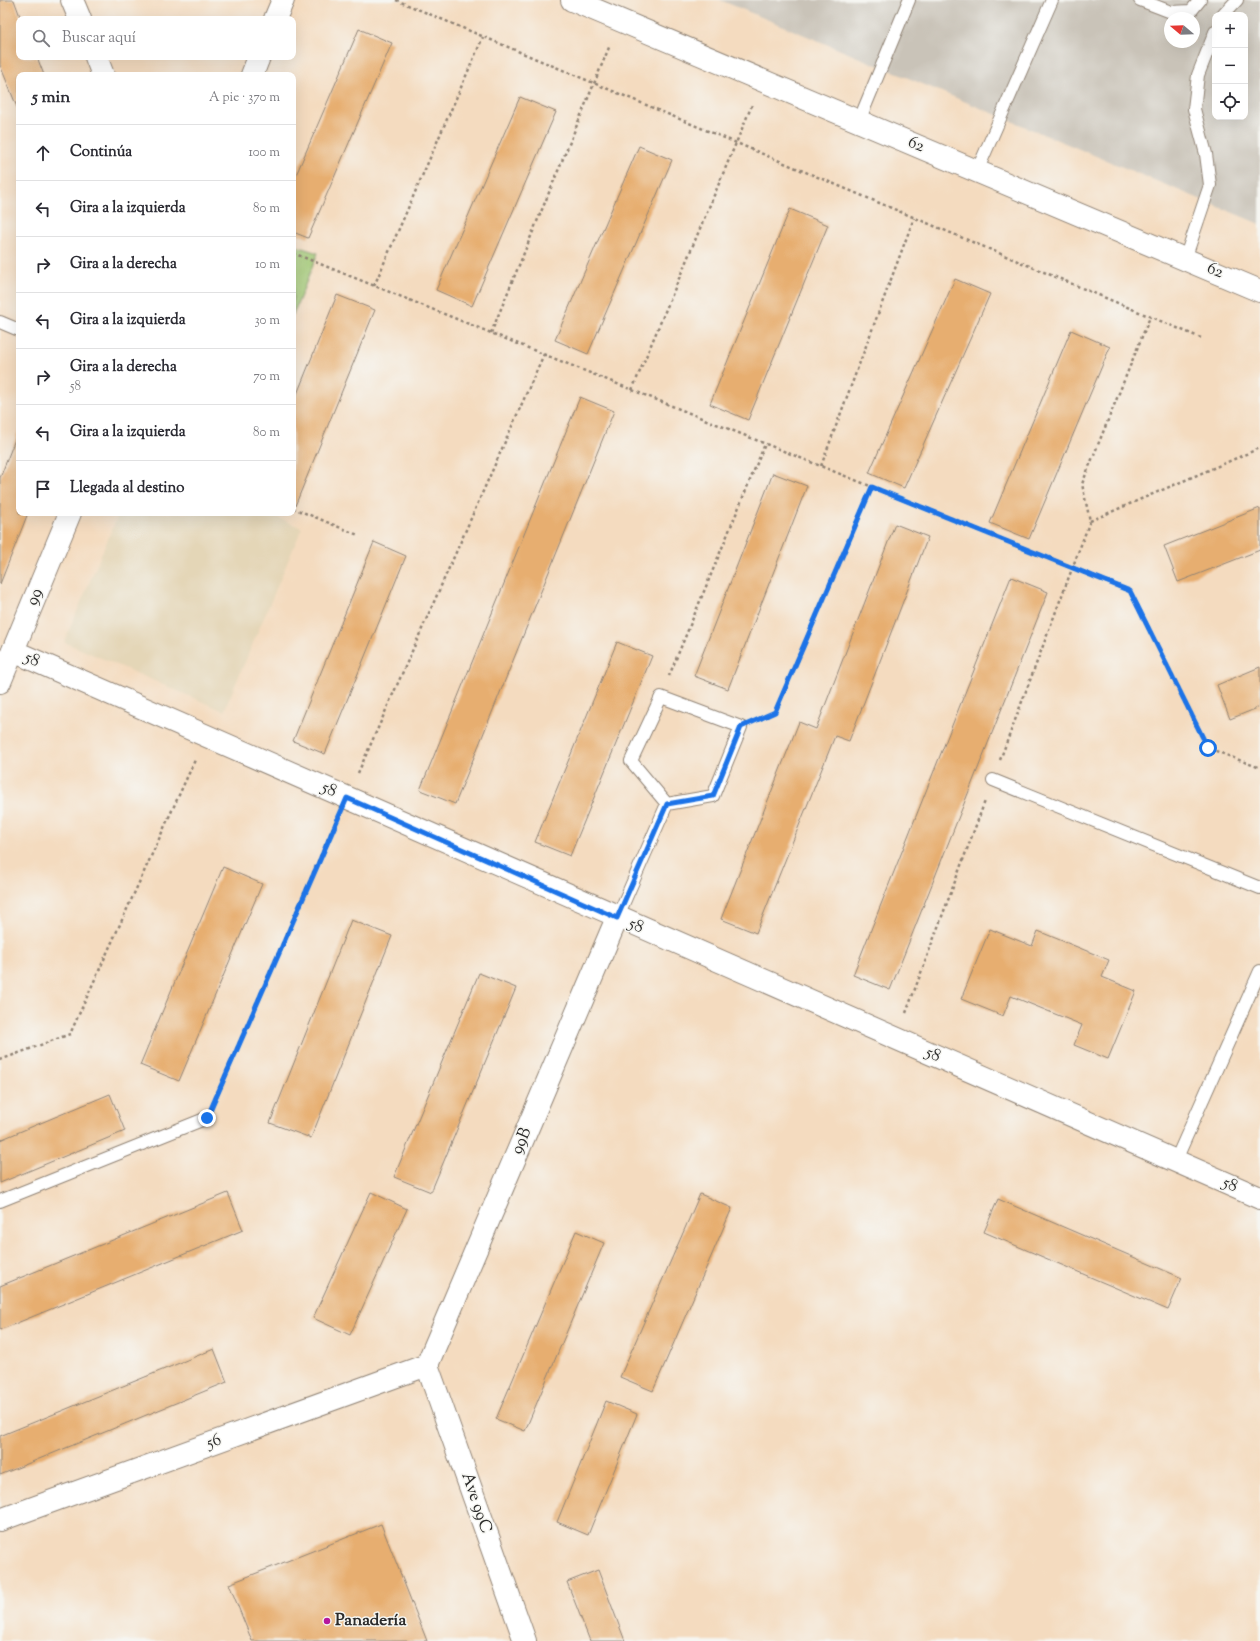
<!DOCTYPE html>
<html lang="es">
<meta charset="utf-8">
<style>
body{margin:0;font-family:"Sorts Mill Goudy",serif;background:#f7f7f7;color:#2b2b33}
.controls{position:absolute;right:12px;top:12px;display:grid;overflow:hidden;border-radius:8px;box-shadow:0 4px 16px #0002}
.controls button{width:36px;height:36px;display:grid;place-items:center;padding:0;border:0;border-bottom:1px solid #e1e1e2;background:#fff;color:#2b2b33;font:20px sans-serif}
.compass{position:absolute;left:1164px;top:12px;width:36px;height:36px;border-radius:50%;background:#fff;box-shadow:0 4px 16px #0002;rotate:289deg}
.stop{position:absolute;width:12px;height:12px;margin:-9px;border:3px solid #1a73e8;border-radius:50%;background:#fff}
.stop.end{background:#1a73e8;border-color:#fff;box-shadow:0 1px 4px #0008}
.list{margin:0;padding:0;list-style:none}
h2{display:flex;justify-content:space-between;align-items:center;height:52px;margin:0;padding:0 16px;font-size:17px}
h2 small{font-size:13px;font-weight:400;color:#7c7c81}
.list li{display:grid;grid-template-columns:26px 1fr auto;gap:12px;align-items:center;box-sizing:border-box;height:56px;padding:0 16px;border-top:1px solid #e1e1e2}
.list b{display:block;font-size:15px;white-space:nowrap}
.list p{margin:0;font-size:13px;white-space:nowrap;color:#7c7c81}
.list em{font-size:13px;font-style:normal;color:#7c7c81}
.icon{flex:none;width:22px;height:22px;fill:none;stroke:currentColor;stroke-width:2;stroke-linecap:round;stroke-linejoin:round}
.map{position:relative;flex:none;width:1260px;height:1641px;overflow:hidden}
.search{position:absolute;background:#fff;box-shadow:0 4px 16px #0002;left:16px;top:16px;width:280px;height:44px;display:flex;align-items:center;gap:10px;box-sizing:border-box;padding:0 14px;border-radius:8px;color:#7c7c81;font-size:15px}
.panel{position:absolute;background:#fff;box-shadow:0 4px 16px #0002;left:16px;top:72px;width:280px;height:444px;border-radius:8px}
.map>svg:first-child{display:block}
</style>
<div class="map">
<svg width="1260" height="1641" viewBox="0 0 1260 1641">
<rect width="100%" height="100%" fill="#f6f6f2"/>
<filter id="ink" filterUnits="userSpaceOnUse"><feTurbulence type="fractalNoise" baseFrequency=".025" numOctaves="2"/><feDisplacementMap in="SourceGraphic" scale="8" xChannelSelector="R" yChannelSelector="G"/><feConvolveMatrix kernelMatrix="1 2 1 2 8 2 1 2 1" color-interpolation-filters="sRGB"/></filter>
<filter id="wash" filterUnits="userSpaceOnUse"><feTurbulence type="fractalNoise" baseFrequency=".012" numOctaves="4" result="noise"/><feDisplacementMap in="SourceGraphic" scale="16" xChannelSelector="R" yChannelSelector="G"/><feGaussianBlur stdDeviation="0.9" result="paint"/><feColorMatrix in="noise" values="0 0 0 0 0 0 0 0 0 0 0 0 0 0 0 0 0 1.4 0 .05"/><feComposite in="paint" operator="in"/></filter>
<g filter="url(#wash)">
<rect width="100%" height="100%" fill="#f4dbbf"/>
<polygon fill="#e4d6b7" points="119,513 267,513 302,528 224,711 64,642"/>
<path fill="#c9c3b8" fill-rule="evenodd" d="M720,0h540v224zM1215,15h30v102h-30zM1170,18h24v24h-24z"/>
<polygon fill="#a0c772" stroke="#66794e" points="293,245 318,253 293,315"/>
<g id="blocks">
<g fill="#e7ae70">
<polygon points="0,0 14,0 21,19 19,19 19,57 37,57 44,75 19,75 19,112 0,65"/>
<polygon points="359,29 392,43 308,238 293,232 293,182"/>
<polygon points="520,97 556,112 472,306 436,290"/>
<polygon points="639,146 672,160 588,354 555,340"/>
<polygon points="790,209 828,225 748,420 710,404"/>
<polygon points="955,279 990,294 904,488 869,473"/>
<polygon points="337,295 375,310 295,506 293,505 293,404"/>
<polygon points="1071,330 1110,347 1029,539 990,523"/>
<polygon points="580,397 614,411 455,804 420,790"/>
<polygon points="19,429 19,513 28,513 0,584 0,478"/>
<polygon points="773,473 807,486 728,689 694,676"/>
<polygon points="1260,508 1260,550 1178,582 1164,546"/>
<polygon points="895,524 928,537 849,741 835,736 756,933 721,919 799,722 816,729"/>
<polygon points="374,542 406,556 325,754 293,741"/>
<polygon points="1011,577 1048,592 890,990 853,975"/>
<polygon points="617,642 652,656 570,856 535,842"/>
<polygon points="1260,667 1260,707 1230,719 1217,685"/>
<polygon points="223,867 262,884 179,1081 140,1065"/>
<polygon points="351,920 392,936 311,1138 270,1123"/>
<polygon points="990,929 1032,946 1038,931 1109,960 1102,977 1136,991 1108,1059 1074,1045 1082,1025 1011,996 1003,1016 961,999"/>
<polygon points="479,973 516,988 431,1192 394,1177"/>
<polygon points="110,1094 125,1131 0,1183 0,1140"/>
<polygon points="371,1192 407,1209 350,1335 313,1318"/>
<polygon points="228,1193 243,1230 0,1330 0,1286"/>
<polygon points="700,1194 732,1208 653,1391 620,1377"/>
<polygon points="998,1199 1182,1278 1168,1310 984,1232"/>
<polygon points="576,1231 604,1243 525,1431 496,1419"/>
<polygon points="214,1349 227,1382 0,1475 0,1436"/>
<polygon points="606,1401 637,1414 588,1535 557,1522"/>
<polygon points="381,1524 427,1641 252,1641 229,1584"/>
<polygon points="598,1570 625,1641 590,1641 567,1582"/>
</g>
</g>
</g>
<g filter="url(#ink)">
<use href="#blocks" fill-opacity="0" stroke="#908375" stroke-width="1"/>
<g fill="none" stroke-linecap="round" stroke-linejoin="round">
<defs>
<g id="service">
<polyline points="1140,0 1171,12 1191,11 1200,0"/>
<polyline points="1223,15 1237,0"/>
<polyline points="859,121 909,0"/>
<polyline points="977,171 1052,0"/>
<polyline points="1185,259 1210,185 1206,154 1194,109 1198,75 1215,32"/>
<polyline points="0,322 19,330"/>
<polyline points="993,780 1260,888"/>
<polyline points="617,918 667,804 713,796 741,727 661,697 631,761 667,804"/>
<polyline points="1175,1162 1260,971"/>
<polyline points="0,1201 207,1118"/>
</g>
<g id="minor">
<polyline points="72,0 80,19"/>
<polyline points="96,57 103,75"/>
<polyline points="13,651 1260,1198"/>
<polyline points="427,1365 617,918"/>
<polyline points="427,1365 525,1641"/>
<polyline points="0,1520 427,1365"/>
</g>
<g id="tertiary">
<polyline points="572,0 1260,291"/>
<polyline points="275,19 283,0"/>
<polyline points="252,75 259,57"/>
<polyline points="0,682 70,513"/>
</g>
</defs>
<use href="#service" stroke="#908375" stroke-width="14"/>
<use href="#minor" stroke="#908375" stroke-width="24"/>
<use href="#tertiary" stroke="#908375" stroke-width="24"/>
<g stroke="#908375" stroke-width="2.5" stroke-dasharray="3 3" stroke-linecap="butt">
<polyline points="396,0 1201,338"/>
<polyline points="293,253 1130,591 1208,748 1260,768"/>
<polyline points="374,286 483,37"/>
<polyline points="491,333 610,45"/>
<polyline points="632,390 752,105"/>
<polyline points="821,466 914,218"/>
<polyline points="293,508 358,535"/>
<polyline points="1090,521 1260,448"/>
<polyline points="669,676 765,444"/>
<polyline points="760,719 775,712 872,487"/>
<polyline points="1000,760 1090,521 1082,484 1150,317"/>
<polyline points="358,773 544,354"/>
<polyline points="906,1013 985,801"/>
<polyline points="0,1060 70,1034 195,760"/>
<polyline points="215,1099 336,821"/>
</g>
<use href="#service" stroke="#fff" stroke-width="12"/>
<use href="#minor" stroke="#fff" stroke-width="22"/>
<use href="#tertiary" stroke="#fff" stroke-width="22"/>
</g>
</g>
<g fill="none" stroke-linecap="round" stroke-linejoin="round" filter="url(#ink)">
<polyline stroke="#1a73e8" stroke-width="5" points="207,1118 347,798 617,918 667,804 713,796 741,727 775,712 872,487 1130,591 1208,748"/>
</g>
<circle fill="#b5179e" stroke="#f6f6f2" stroke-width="1.5" cx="327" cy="1621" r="4"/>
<g text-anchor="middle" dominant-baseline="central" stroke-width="3" stroke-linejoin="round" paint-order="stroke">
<g font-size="17" fill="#2b2b2b" stroke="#f6f6f2">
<text transform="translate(916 145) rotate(23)">62</text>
<text transform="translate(1215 271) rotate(23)">62</text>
<text transform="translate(35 597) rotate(-67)">99</text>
<text transform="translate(32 660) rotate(24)">58</text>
<text transform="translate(329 790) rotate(24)">58</text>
<text transform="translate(636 926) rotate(23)">58</text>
<text transform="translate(933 1055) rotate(24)">58</text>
<text transform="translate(522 1141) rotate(-67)">99B</text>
<text transform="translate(1230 1185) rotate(23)">58</text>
<text transform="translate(214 1442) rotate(-20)">56</text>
<text transform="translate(476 1503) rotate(71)">Ave 99C</text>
</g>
<g font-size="17" font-weight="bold" fill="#2b2b2b" stroke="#f6f6f2" text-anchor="start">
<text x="335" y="1621">Panadería</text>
</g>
</g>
</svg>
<div class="controls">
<button>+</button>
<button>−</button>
<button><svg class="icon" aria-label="locate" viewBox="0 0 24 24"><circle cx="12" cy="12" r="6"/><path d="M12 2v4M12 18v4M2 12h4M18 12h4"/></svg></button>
</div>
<svg class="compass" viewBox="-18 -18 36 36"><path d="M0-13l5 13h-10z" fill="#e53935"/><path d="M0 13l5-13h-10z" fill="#7c7c81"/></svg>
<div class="stop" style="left:1208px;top:748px"></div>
<div class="stop end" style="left:207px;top:1118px"></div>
<div class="search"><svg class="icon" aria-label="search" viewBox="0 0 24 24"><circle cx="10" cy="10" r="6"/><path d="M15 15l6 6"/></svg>Buscar aquí</div>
<section class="panel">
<h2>5 min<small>A pie · 370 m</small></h2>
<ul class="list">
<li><svg class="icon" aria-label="ahead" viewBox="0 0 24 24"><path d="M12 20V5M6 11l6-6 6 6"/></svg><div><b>Continúa</b></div><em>100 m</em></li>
<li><svg class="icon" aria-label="left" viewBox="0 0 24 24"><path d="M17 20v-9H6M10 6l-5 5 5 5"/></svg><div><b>Gira a la izquierda</b></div><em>80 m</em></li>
<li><svg class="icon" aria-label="right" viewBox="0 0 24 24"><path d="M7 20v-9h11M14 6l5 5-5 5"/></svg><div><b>Gira a la derecha</b></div><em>10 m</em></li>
<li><svg class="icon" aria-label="left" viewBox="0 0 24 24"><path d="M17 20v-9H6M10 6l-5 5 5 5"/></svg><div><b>Gira a la izquierda</b></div><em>30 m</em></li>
<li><svg class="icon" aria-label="right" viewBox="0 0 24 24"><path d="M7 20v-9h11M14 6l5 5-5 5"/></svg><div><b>Gira a la derecha</b><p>58</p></div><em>70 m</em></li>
<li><svg class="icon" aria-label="left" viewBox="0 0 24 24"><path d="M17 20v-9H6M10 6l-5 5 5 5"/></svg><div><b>Gira a la izquierda</b></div><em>80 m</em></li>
<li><svg class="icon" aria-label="arrive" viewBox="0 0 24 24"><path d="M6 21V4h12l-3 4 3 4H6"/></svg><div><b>Llegada al destino</b></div></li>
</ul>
</section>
</div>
